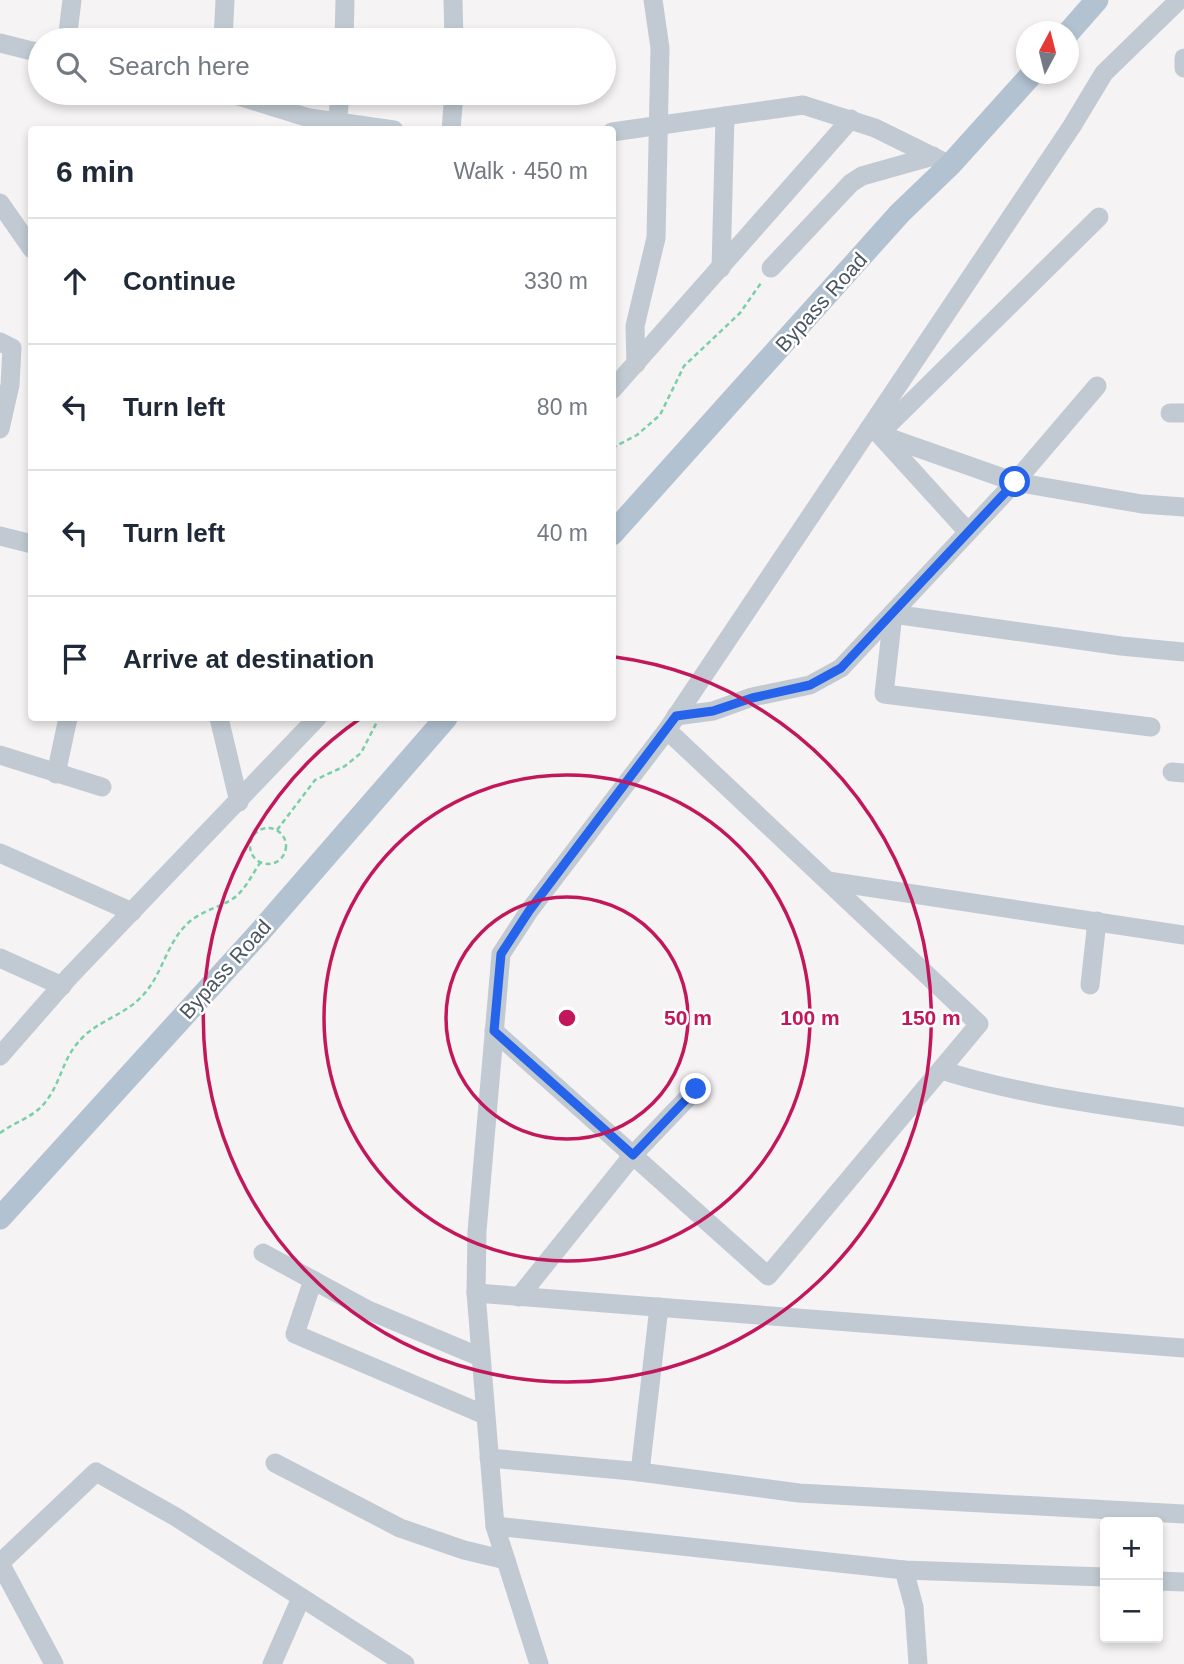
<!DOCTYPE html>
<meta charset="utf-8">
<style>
body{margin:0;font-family:Arial,sans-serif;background:#f2f2f3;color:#1f2937}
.controls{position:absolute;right:21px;bottom:21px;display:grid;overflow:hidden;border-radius:7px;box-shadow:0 4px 10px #0003}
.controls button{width:63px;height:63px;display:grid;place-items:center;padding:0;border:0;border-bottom:2px solid #e0e1e3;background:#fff;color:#1f2937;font:35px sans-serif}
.compass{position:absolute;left:1016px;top:21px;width:63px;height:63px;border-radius:50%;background:#fff;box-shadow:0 4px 10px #0003;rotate:7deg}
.stop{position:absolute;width:21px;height:21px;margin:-16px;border:5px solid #2563eb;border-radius:50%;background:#fff}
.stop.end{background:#2563eb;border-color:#fff;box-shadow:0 2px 7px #0008}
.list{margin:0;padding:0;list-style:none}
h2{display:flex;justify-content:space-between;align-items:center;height:91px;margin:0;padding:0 28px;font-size:30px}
h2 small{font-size:23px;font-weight:400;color:#747a83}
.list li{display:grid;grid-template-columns:46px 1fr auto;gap:21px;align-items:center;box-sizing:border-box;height:126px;padding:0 28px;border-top:2px solid #e0e1e3}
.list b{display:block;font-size:26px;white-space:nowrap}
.list em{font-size:23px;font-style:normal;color:#747a83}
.icon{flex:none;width:38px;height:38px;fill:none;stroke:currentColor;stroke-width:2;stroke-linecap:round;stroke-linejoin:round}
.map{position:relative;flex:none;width:1184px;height:1664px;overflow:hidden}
.search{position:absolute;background:#fff;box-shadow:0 4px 10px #0003;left:28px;top:28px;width:588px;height:77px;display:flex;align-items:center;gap:18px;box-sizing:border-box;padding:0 24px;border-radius:38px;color:#747a83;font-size:26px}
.panel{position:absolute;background:#fff;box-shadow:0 4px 10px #0003;left:28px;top:126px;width:588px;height:595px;border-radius:7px}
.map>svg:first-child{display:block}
</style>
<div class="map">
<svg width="1184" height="1664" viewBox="0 0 1184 1664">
<rect width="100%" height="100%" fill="#f5f3f3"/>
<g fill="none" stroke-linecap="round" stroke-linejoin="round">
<g stroke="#7ad0a6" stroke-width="2.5" stroke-dasharray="5 3.5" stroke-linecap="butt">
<polyline points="612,448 637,435 660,415 684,366 740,313 761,283"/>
<circle cx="268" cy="846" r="18"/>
<polyline points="277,830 315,780 345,766 361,753 379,718"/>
<path d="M0,1133c16,-12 35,-16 47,-33 16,-22 15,-43 37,-64 18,-17 43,-22 60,-42 18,-20 22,-48 41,-68 13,-14 30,-17 46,-26 14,-9 20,-24 29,-37"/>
</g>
<g stroke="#c1cad2" stroke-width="19">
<polyline points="453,0 454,40"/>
<polyline points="67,40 72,0"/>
<polyline points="223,40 225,0"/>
<polyline points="344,40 345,0"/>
<polyline points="0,43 40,53"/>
<polyline points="1184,58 1184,68"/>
<polyline points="229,93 309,118 394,130"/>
<polyline points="337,130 340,93"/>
<polyline points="451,130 454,93"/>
<polyline points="612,132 803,105 875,128 950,165"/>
<polyline points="0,203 32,249"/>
<polyline points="721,268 725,116"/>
<polyline points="771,268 851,183 862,176 933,156"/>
<polyline points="0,342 12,348 10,385 0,429"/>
<polyline points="636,364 635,326 656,238 660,48 653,0"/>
<polyline points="612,390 851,119"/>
<polyline points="1170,413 1184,413"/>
<polyline points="884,436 1015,482 1142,504 1184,507"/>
<polyline points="968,532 879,434 1099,217"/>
<polyline points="0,536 32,544"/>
<polyline points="676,716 713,711 752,697 810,685 841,668 1015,482 1097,386"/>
<polyline points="219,718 239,802"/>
<polyline points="1151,727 884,694 893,614 1121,646 1184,652"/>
<polyline points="0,755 102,787"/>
<polyline points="1172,772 1184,773"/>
<polyline points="56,774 68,718"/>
<polyline points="0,853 132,912"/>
<polyline points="828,881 1184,935"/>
<polyline points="0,958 62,986"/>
<polyline points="1090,985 1097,921"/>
<polyline points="494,1031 768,1276 979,1024 667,730"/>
<polyline points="0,1056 70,976 317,718"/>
<path d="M941,1070c79,25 161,35 243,47"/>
<polyline points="263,1253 368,1310 480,1357"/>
<polyline points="313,1280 295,1334 485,1415"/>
<polyline points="476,1293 1184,1348"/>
<polyline points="519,1297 633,1155 696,1089"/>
<polyline points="489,1458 632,1471 799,1493 1184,1514"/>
<polyline points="275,1463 400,1528 464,1550 506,1560"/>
<polyline points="640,1472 659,1307"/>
<polyline points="495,1526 904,1570 1105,1577"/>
<polyline points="0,1563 96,1472 176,1517 405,1664"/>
<polyline points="0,1563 54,1664"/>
<polyline points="904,1570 914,1607 918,1664"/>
<polyline points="1158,1581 1184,1582"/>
<polyline points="272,1664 301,1598"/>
<polyline points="539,1664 495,1526 476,1293 477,1231 501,954 529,911 667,730 1072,126 1104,73 1179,0"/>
</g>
<g stroke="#b3c2d1" stroke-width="23">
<polyline points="1068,33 1097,0"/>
<polyline points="612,534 900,213 950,165 1032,74"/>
<polyline points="0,1218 260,932 446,718"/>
</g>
</g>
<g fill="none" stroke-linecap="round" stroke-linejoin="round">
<polyline stroke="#2563eb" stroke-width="9" points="696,1089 633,1155 494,1031 501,954 529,911 676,716 713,711 752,698 810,685 841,668 1015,482"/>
</g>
<g fill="none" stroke="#c2185b" stroke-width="3.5">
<circle cx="567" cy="1018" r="121"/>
<circle cx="567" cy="1018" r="243"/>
<path d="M615 657A364 364 0 1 1 361 718"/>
</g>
<g text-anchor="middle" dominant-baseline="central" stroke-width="5" stroke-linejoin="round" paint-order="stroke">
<g font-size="21" fill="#4a5661" stroke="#fff">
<text transform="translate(821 302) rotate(-48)">Bypass Road</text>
<text transform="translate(225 969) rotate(-48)">Bypass Road</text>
</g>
</g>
<circle cx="567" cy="1018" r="10" fill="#c2185b" stroke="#fff" stroke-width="3.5"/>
<g font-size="21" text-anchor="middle" font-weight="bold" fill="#c2185b" stroke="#fff" stroke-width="5" stroke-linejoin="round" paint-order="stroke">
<text x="688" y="1025">50 m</text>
<text x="810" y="1025">100 m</text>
<text x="931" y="1025">150 m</text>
</g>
</svg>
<div class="controls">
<button>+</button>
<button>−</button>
</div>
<svg class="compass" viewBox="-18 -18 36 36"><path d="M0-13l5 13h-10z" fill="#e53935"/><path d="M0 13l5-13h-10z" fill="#747a83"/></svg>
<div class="stop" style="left:1015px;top:482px"></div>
<div class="stop end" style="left:696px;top:1089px"></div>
<div class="search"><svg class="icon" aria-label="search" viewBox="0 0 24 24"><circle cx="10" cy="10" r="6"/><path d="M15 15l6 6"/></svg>Search here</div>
<section class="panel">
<h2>6 min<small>Walk · 450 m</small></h2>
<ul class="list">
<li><svg class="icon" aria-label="ahead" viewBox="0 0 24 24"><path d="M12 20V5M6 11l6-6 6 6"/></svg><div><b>Continue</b></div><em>330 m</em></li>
<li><svg class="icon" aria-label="left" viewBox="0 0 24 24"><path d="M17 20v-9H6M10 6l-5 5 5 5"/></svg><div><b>Turn left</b></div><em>80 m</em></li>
<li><svg class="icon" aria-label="left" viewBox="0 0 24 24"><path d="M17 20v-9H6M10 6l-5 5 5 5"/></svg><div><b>Turn left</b></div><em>40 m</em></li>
<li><svg class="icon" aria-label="arrive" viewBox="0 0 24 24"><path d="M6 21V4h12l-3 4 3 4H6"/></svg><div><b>Arrive at destination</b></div></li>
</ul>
</section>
</div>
